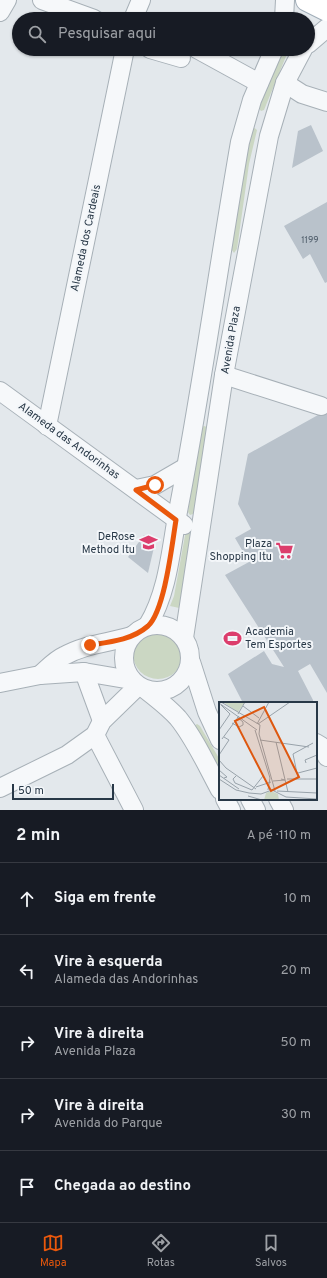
<!DOCTYPE html>
<html lang="pt">
<meta charset="utf-8">
<style>
body{margin:0;font-family:Overpass,sans-serif;background:#242831;color:#f1f3f6}
.scale{position:absolute;left:12px;bottom:10px;width:102px;box-sizing:border-box;padding-left:4px;border:2px solid #283847;border-top:0;font-size:11px;line-height:14px;white-space:nowrap;color:#283847;-webkit-text-stroke:3px #f3f6f9;paint-order:stroke}
.stop{position:absolute;width:12px;height:12px;margin:-9px;border:3px solid #ea580c;border-radius:50%;background:#fff}
.stop.end{background:#ea580c;border-color:#fff;box-shadow:0 1px 4px #0008}
.list{margin:0;padding:0;list-style:none}
h2{display:flex;justify-content:space-between;align-items:center;height:52px;margin:0;padding:0 16px;font-size:17px}
h2 small{font-size:13px;font-weight:400;color:#9ea1a6}
.list li{display:grid;grid-template-columns:26px 1fr auto;gap:12px;align-items:center;box-sizing:border-box;height:72px;padding:0 16px;border-top:1px solid #363941}
.list b{display:block;font-size:15px;white-space:nowrap}
.list p{margin:0;font-size:13px;white-space:nowrap;color:#9ea1a6}
.list em{font-size:13px;font-style:normal;color:#9ea1a6}
.icon{flex:none;width:22px;height:22px;fill:none;stroke:currentColor;stroke-width:2;stroke-linecap:round;stroke-linejoin:round}
.map{position:relative;flex:none;width:327px;height:810px;overflow:hidden}
.search{position:absolute;background:#171b24;box-shadow:0 1px 3px #0004;left:12px;right:12px;top:12px;height:44px;display:flex;align-items:center;gap:10px;box-sizing:border-box;padding:0 14px;border-radius:22px;color:#9ea1a6;font-size:15px}
.sheet{height:412px;background:#171b24}
nav{display:flex;justify-content:space-around;align-items:center;box-sizing:border-box;height:56px;border-top:1px solid #363941;background:#171b24;font-size:11px;color:#9ea1a6}
nav a{display:grid;justify-items:center;gap:2px}
nav .on{color:#ea580c}
.map>svg:first-child{display:block}
</style>
<div class="map">
<svg width="327" height="810" viewBox="0 0 327 810">
<rect width="100%" height="100%" fill="#e3e8ec"/>
<g fill="#cbd7c3">
<polygon points="281,49 289,49 264,110 261,111 257,106"/>
<polygon points="252,126 257,130 249,164 237,249 234,253 229,246 242,163"/>
<polygon points="204,426 207,427 196,513 190,515 188,512 200,428"/>
<polygon points="186,530 192,534 184,609 170,606 174,596"/>
<circle cx="158" cy="654" r="25"/>
<polygon points="197,724 200,726 220,760 220,778 194,726"/>
</g>
<g fill="#b9c2cb">
<polygon points="311,125 323,151 292,168 298,131"/>
<polygon points="327,202 327,282 325,283 310,254 303,259 284,226"/>
<polygon points="327,410 327,693 310,664 298,671 313,700 313,703 243,703 228,674 264,651 272,664 284,667 225,575 249,562 235,538 251,529 238,504 248,454"/>
<polygon points="144,535 155,543 148,573 128,557"/>
</g>
<g fill="none" stroke-linecap="round" stroke-linejoin="round">
<defs>
<g id="minor">
<polyline points="42,0 94,19"/>
<polyline points="0,12 7,0"/>
<polyline points="133,19 141,0"/>
<polyline points="284,19 285,0"/>
<polyline points="308,44 327,28"/>
<polyline points="150,49 181,58"/>
<polyline points="197,49 259,83"/>
<polyline points="285,83 302,94 327,102"/>
<polyline points="224,375 321,406"/>
<polyline points="0,391 184,525"/>
<polyline points="47,426 125,49"/>
<polyline points="136,489 155,485 186,467"/>
<circle cx="157" cy="658" r="33"/>
<path d="M148,625c21,-35 23,-79 31,-119 23,-120 40,-243 61,-364l12,-42 22,-51"/>
<polyline points="184,638 224,375 269,136 285,83 303,49"/>
<polyline points="191,662 207,712 220,740"/>
<polyline points="84,672 102,721"/>
<path d="M40,675c7,-6 15,-15 24,-19 21,-12 45,-13 67,-20"/>
<polyline points="0,683 40,675 84,672 131,680"/>
<path d="M146,690c11,9 22,17 32,28 17,21 29,48 42,72"/>
<polyline points="95,735 134,810"/>
<polyline points="316,743 321,746 327,757"/>
<polyline points="0,788 67,755 95,735 102,721 138,686"/>
<polyline points="225,799 231,810"/>
<polyline points="250,799 256,810"/>
<polyline points="278,799 284,810"/>
</g>
<polyline id="major" points="307,0 327,10"/>
</defs>
<use href="#minor" stroke="#a7b0b7" stroke-width="20"/>
<use href="#major" stroke="#a1aeb9" stroke-width="24"/>
<use href="#minor" stroke="#f6f8fa" stroke-width="18"/>
<use href="#major" stroke="#fff" stroke-width="22"/>
</g>
<g fill="none" stroke-linecap="round" stroke-linejoin="round">
<path stroke="#ea580c" stroke-width="5" d="M90,645c20,-3 42,-5 58,-19 17,-16 24,-82 28,-106l-40,-30 19,-5"/>
</g>
<defs>
<symbol id="university-bare" viewBox="-9 -9 18 18"><path d="M0-5L7-2L0 1L-7-2ZM-4 1L0 2.5L4 1V4Q0 6-4 4Z" fill="#dc3d6c" stroke="#f3f6f9" stroke-width="2.5" paint-order="stroke"/></symbol>
<symbol id="supermarket-bare" viewBox="-9 -9 18 18"><path d="M-6-5.5h2.5l.6 2H6L4.5 2H-2.5L-4.4-4H-6ZM-1.5 3.2a1.3 1.3 0 1 0 .1 0ZM3 3.2a1.3 1.3 0 1 0 .1 0Z" fill="#dc3d6c" stroke="#f3f6f9" stroke-width="2.5" paint-order="stroke"/></symbol>
<symbol id="stadium-bare" viewBox="-9 -9 18 18"><path d="M0-5a6.5 5 0 1 0 0 10a6.5 5 0 1 0 0-10ZM-3.5-1.8h7v3.6h-7Z" fill="#dc3d6c" stroke="#f3f6f9" stroke-width="2.5" paint-order="stroke"/></symbol>
</defs>
<g fill-rule="evenodd">
<use href="#university-bare" x="136" y="530" width="25" height="25"/>
<use href="#supermarket-bare" x="272" y="538" width="25" height="25"/>
<use href="#stadium-bare" x="220" y="626" width="25" height="25"/>
</g>
<g text-anchor="middle" dominant-baseline="central" stroke-width="4" stroke-linejoin="round" paint-order="stroke">
<g font-size="9" fill="#4c5a68">
<text x="310" y="240">1199</text>
</g>
<g font-size="11" fill="#283847" stroke="#f3f6f9">
<text transform="translate(86 238) rotate(-78)">Alameda dos Cardeais</text>
<text transform="translate(231 340) rotate(-80)">Avenida Plaza</text>
<text transform="translate(69 441) rotate(36)">Alameda das Andorinhas</text>
</g>
<g font-size="11" fill="#283847" stroke="#f3f6f9" text-anchor="end">
<text x="135" y="537">DeRose<tspan x="135" dy="13">Method Itu</tspan></text>
<text x="272" y="544">Plaza<tspan x="272" dy="13">Shopping Itu</tspan></text>
<text x="245" y="632" text-anchor="start">Academia<tspan x="245" dy="13">Tem Esportes</tspan></text>
</g>
</g>
<g transform="translate(219 702)">
<rect width="98" height="98" fill="#e3e8ec"/>
<path d="M4,0h22l-7,10zM52,89l7,3 1,6h-15l2,-7z" fill="#cbd7c3"/>
<path fill="none" stroke="#98a2aa" stroke-width="1" d="M2,0l39,23 -1,9 16,57M0,1l38,27M24,4l16,12M19,12l7,-12M13,21l7,4 4,-2v-3l-6,-5M38,22l12,-22M39,22l32,-22M0,28l11,-16 -9,-9M36,28l15,48 -2,12M3,37l17,-23M41,38l49,7M57,40l12,50M0,53l10,-15 -5,-3M0,58l7,8 30,21M87,61l-1,-3 12,-5M0,68l8,7 -3,1M79,71l19,-5M0,73l20,14M17,74l-3,3 2,4 17,7 11,-14M79,76l-5,-24 20,-11M0,77l17,11 13,3 12,1 11,-4 14,7 31,2M68,77h30M54,79l12,-1 -4,-1M37,85l15,-5M58,89l40,2M29,94l14,4"/>
<path fill="#de570f" fill-opacity="0.15" stroke="#de570f" stroke-width="2" d="M45,5l35,70 -28,14 -36,-70z"/>
<rect width="98" height="98" fill="none" stroke="#283847" stroke-width="2"/>
</g>
</svg>
<div class="scale">50 m</div>
<div class="stop" style="left:155px;top:485px"></div>
<div class="stop end" style="left:90px;top:645px"></div>
<div class="search"><svg class="icon" aria-label="search" viewBox="0 0 24 24"><circle cx="10" cy="10" r="6"/><path d="M15 15l6 6"/></svg>Pesquisar aqui</div>
</div>
<section class="sheet">
<h2>2 min<small>A pé · 110 m</small></h2>
<ul class="list">
<li><svg class="icon" aria-label="ahead" viewBox="0 0 24 24"><path d="M12 20V5M6 11l6-6 6 6"/></svg><div><b>Siga em frente</b></div><em>10 m</em></li>
<li><svg class="icon" aria-label="left" viewBox="0 0 24 24"><path d="M17 20v-9H6M10 6l-5 5 5 5"/></svg><div><b>Vire à esquerda</b><p>Alameda das Andorinhas</p></div><em>20 m</em></li>
<li><svg class="icon" aria-label="right" viewBox="0 0 24 24"><path d="M7 20v-9h11M14 6l5 5-5 5"/></svg><div><b>Vire à direita</b><p>Avenida Plaza</p></div><em>50 m</em></li>
<li><svg class="icon" aria-label="right" viewBox="0 0 24 24"><path d="M7 20v-9h11M14 6l5 5-5 5"/></svg><div><b>Vire à direita</b><p>Avenida do Parque</p></div><em>30 m</em></li>
<li><svg class="icon" aria-label="arrive" viewBox="0 0 24 24"><path d="M6 21V4h12l-3 4 3 4H6"/></svg><div><b>Chegada ao destino</b></div></li>
</ul>
</section>
<nav>
<a class="on"><svg class="icon" aria-label="map" viewBox="0 0 24 24"><path d="M3 6l6-2 6 2 6-2v14l-6 2-6-2-6 2zM9 4v14M15 6v14"/></svg>Mapa</a>
<a><svg class="icon" aria-label="directions" viewBox="0 0 24 24"><path d="M12 3l9 9-9 9-9-9zM9 14v-3h6M13 9l2 2-2 2"/></svg>Rotas</a>
<a><svg class="icon" aria-label="saved" viewBox="0 0 24 24"><path d="M7 4h10v16l-5-4-5 4z"/></svg>Salvos</a>
</nav>
